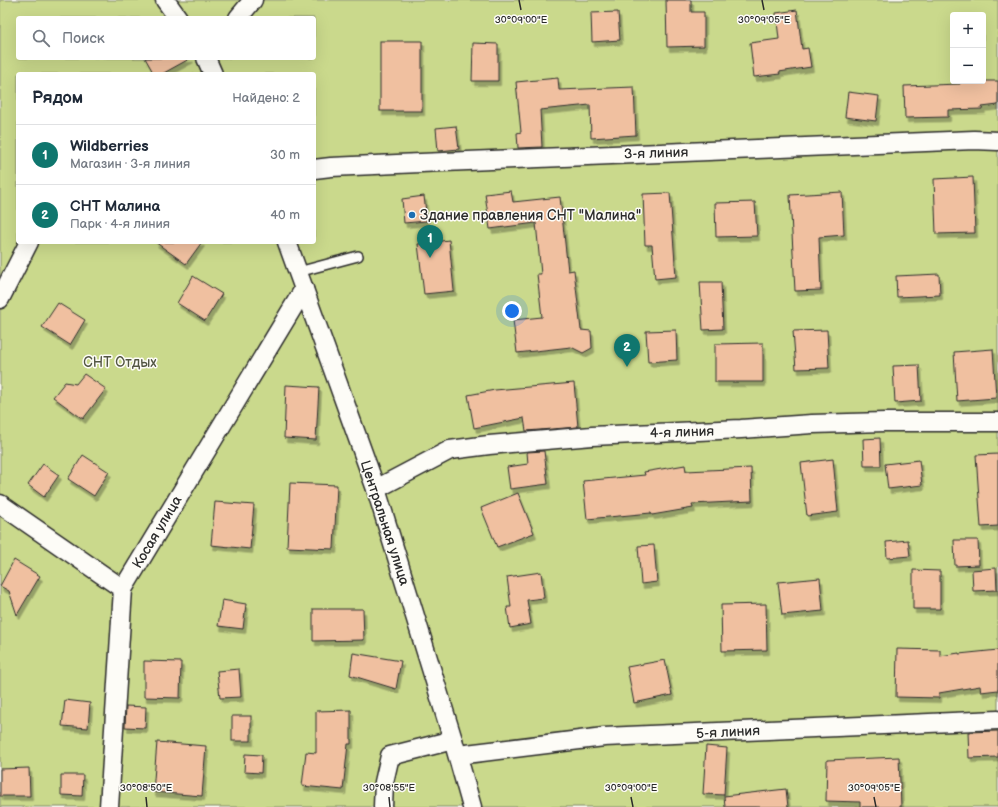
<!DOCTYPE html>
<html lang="ru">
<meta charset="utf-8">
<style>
body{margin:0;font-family:"Balsamiq Sans",sans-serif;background:#f2f2f3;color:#1f2937}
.controls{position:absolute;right:12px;top:12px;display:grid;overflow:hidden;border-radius:4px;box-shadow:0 4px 16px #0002}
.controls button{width:36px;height:36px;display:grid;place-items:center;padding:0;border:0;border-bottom:1px solid #e0e1e3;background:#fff;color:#1f2937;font:20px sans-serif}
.you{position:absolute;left:512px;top:311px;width:14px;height:14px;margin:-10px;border:3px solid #fff;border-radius:50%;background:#1a73e8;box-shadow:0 0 0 6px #1a73e833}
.badge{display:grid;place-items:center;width:26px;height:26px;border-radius:50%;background:#0f766e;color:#fff;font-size:13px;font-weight:700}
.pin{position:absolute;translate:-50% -33px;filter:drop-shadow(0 1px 2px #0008)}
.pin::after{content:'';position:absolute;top:21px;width:14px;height:12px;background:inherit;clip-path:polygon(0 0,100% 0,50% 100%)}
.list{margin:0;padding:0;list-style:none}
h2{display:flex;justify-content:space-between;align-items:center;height:52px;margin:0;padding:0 16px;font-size:17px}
h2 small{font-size:13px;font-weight:400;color:#747a83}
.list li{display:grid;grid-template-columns:26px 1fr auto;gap:12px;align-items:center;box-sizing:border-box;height:60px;padding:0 16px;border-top:1px solid #e0e1e3}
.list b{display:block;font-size:15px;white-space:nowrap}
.list p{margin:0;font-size:13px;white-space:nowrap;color:#747a83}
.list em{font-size:13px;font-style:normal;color:#747a83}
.icon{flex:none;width:22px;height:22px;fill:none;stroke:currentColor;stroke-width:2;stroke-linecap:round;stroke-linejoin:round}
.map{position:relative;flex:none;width:998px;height:807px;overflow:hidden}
.search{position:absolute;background:#fff;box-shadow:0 4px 16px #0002;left:16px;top:16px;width:300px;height:44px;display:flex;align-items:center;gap:10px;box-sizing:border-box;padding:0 14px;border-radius:4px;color:#747a83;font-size:15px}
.panel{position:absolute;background:#fff;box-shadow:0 4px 16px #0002;left:16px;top:72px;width:300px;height:172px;border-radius:4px}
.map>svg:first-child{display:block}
</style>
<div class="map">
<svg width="998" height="807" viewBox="0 0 998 807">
<defs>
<filter id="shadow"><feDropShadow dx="2.5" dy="4.5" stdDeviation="0" flood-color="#0004"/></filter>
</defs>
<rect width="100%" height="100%" fill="#fdfcf7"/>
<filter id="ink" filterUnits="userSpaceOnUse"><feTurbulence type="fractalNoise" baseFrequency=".025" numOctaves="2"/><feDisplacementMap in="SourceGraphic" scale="8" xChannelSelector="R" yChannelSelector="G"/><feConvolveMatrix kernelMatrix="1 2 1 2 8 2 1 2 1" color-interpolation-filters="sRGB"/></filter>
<g filter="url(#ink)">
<path fill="#cad98c" stroke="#7a825c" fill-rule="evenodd" d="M0,0h998v807h-998zM953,15h30v66h-30zM18,18h296v40h-296zM18,74h296v168h-296z"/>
<g fill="#f0c0a0" stroke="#2b2b2b" filter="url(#shadow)">
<polygon points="666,0 691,0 691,12 704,12 704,46 667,47"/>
<polygon points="797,10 802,49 808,48 811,67 779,72 780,74 754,77 750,43 779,39 776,13"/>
<polygon points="618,12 620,40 592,42 591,13"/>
<rect x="380" y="41" width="42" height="70"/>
<polygon points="473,43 498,44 498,81 472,81"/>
<polygon points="145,58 191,58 162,74 154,74"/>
<polygon points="558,78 559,90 634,87 636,135 591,138 590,105 540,110 542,147 518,148 517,133 521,132 516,82"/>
<polygon points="960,81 998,81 998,105 982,107 983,109 948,110 948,117 905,118 904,86 960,84"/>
<polygon points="848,92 879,96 876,121 845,117"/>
<polygon points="456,126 459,149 438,151 436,128"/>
<polygon points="973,177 975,233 936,234 934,179"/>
<polygon points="511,191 513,202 560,197 568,271 574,270 581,330 591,331 592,348 583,353 571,347 517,353 513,320 542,317 537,274 541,274 536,223 490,229 485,194"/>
<polygon points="842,192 844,235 819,237 821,290 795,291 790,195"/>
<polygon points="670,193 676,277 655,279 652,245 645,245 643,194"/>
<polygon points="424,196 427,221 404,223 402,199"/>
<polygon points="755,202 757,236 716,237 715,203"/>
<polygon points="449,240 454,291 424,294 418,244"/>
<polygon points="155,242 202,242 186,264"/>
<polygon points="939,274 940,295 897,297 896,276"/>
<polygon points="193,276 222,294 205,321 177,303"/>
<polygon points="700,282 721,282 723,329 703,330"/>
<polygon points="58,303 85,320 70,345 42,327"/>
<polygon points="676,330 677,360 648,362 646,331"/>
<polygon points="827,330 829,368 796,369 793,331"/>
<polygon points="763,343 763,382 715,382 715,344"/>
<polygon points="993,349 996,398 957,401 954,352"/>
<polygon points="919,365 921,401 895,403 893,366"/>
<polygon points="84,374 106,389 83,419 53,397 65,382 76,384"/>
<polygon points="574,383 578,427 526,431 524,418 474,428 468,395 495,390"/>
<polygon points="286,385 319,387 316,440 284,438"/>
<polygon points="880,438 881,466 864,466 863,439"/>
<polygon points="544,451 548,484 510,489 507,467 528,464 527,452"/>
<polygon points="998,454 998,526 981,527 976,455"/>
<polygon points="83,455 109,472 94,496 68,479"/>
<polygon points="833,459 838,512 807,516 801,463"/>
<polygon points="919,460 922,485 888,489 885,464"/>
<polygon points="43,464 59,475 44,497 28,485"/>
<polygon points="685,465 686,471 751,468 752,501 692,504 693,508 652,515 651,513 587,519 583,481 645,475 644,472"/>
<polygon points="290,483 337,485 334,549 287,547"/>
<polygon points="518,493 534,533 497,547 481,508"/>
<polygon points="215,502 254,505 250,549 211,545"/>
<polygon points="908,540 910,556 887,558 886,542"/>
<polygon points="954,540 978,540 979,565 955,566"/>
<polygon points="654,545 657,582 641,584 638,546"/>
<polygon points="14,560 40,576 17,615 9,591 0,586"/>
<polygon points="996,568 997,590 973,591 972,570"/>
<polygon points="913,570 940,571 940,609 913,609"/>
<polygon points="541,572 544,598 527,600 531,624 510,628 507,607 511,607 507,577"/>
<polygon points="820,578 823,611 782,615 778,582"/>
<polygon points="222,600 246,604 243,629 218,626"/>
<polygon points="766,604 767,650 722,651 721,605"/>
<polygon points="313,609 363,609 364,640 313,641"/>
<polygon points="897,649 940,650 940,656 959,653 959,654 998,650 998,690 981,692 980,686 939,693 939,698 896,697"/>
<polygon points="353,653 401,661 396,689 350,675"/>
<polygon points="665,660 672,695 634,703 627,667"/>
<polygon points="144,661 181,662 180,698 144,697"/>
<polygon points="239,669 241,697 220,698 217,671"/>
<polygon points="65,700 90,703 88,728 62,726"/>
<polygon points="126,706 146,707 145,728 125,727"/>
<polygon points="351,710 351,744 348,744 343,790 302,786 306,752 316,753 316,711"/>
<rect x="232" y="716" width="19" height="25"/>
<polygon points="998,731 998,757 969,758 968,732"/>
<polygon points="157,742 206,746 202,796 153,792"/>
<polygon points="706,746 727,748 724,795 703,794"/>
<polygon points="245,754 262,755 261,773 244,772"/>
<polygon points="899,757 901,807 860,807 860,802 826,801 827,760"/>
<polygon points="29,768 30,796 0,796 0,769"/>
<polygon points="61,775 83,775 82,796 61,795"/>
<polygon points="786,789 788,807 725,807 724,796"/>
</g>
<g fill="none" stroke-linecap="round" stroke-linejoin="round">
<defs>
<polyline id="service" points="298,272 358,256"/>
<g id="minor">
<polyline points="165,0 178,18"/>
<polyline points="238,18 253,0"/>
<polyline points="206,58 213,74"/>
<polyline points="314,169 331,167 397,164 974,140 998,141"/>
<polyline points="287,242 376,489 453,740 472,807"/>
<polyline points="0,299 29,242"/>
<polyline points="376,489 450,450 489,445 592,436 741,429 812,424 885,422 998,422"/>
<polyline points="0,504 123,589"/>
<polyline points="458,755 604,737 998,720"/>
<polyline points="109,807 123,589 304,289"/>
<polyline points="383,807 384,782 390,756 453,740"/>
</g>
</defs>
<use href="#service" stroke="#2b2b2b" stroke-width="12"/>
<use href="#minor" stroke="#2b2b2b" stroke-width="21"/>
<use href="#service" stroke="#fdfcf7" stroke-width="9"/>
<use href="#minor" stroke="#fdfcf7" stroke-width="18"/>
</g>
</g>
<path fill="none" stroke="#2b2b2b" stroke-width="1.5" d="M519,0l2,10M762,0l2,10M146,797l1,10M389,797l1,10M631,797l2,10M874,797l2,10"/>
<circle fill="#1f6fb2" stroke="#fdfcf7" stroke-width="1.5" cx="412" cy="215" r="4"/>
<g text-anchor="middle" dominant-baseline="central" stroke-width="3" stroke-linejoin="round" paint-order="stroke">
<g font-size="14" fill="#2b2b2b" stroke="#fdfcf7">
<text transform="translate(656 153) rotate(-2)">3-я линия</text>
<text transform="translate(682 432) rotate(-2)">4-я линия</text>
<text transform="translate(385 523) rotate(72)">Центральная улица</text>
<text transform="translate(157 532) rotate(-59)">Косая улица</text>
<text transform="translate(728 732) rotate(-3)">5-я линия</text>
</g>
<g font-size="14" fill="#2b2b2b" stroke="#fdfcf7" text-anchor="start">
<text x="420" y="215">Здание правления СНТ "Малина"</text>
</g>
<g font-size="14" fill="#535643" stroke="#fdfcf7">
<text x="120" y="362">СНТ Отдых</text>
</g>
</g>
<g font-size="10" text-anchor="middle" fill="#2b2b2b" stroke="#fdfcf7" stroke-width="3" stroke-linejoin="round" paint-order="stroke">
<text x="521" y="23">30°09'00"E</text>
<text x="764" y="23">30°09'05"E</text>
<text x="146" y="791">30°08'50"E</text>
<text x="389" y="791">30°08'55"E</text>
<text x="631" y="791">30°09'00"E</text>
<text x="874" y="791">30°09'05"E</text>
</g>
</svg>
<div class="controls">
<button>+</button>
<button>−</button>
</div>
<div class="you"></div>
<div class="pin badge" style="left:430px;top:258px">1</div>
<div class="pin badge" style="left:627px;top:367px">2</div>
<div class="search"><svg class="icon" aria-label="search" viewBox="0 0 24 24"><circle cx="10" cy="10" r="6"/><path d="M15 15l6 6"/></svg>Поиск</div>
<section class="panel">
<h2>Рядом<small>Найдено: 2</small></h2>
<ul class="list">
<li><span class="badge">1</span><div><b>Wildberries</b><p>Магазин · 3-я линия</p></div><em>30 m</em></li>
<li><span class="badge">2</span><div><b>СНТ Малина</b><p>Парк · 4-я линия</p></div><em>40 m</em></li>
</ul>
</section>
</div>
